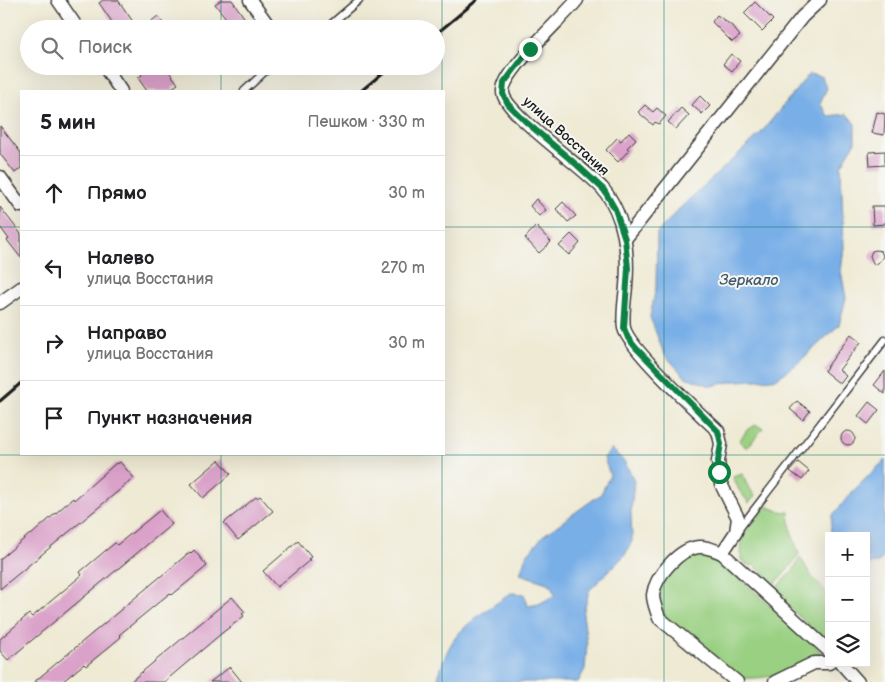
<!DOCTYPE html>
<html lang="ru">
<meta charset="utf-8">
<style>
body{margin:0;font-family:"Balsamiq Sans",sans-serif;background:#f6f6f6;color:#202124}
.controls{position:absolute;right:15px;bottom:15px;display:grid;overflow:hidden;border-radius:0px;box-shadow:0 5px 20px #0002}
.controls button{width:45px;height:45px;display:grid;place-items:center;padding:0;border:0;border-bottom:1px solid #e0e0e0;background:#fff;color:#202124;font:25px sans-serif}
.stop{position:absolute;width:15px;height:15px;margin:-11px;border:4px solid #0b8043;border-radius:50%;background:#fff}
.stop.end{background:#0b8043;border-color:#fff;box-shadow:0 1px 5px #0008}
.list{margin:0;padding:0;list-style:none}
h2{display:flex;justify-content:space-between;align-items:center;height:65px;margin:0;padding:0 20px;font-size:21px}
h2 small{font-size:16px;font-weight:400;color:#757577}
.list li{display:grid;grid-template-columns:32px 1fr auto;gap:15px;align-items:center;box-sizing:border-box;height:75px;padding:0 20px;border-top:1px solid #e0e0e0}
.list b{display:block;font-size:19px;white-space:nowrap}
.list p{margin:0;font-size:16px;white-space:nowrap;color:#757577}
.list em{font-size:16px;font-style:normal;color:#757577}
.icon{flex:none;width:28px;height:28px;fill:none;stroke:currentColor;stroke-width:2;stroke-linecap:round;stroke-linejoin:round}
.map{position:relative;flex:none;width:885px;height:682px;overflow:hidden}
.search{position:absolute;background:#fff;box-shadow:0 5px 20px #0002;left:20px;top:20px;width:425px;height:55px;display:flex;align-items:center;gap:12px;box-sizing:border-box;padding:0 18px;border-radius:28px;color:#757577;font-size:19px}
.panel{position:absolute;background:#fff;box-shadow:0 5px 20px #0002;left:20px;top:90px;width:425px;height:365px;border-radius:0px}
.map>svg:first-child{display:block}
</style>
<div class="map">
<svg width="885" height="682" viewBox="0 0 885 682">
<rect width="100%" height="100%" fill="#f6f6f2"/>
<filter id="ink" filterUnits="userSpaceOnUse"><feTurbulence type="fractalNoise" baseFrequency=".02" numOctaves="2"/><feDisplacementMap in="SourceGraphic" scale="10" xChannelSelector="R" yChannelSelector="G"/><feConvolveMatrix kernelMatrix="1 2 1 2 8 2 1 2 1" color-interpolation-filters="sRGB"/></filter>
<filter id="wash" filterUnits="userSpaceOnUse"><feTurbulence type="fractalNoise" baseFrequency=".0096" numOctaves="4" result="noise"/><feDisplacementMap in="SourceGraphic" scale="20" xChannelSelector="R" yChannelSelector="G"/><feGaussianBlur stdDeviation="1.12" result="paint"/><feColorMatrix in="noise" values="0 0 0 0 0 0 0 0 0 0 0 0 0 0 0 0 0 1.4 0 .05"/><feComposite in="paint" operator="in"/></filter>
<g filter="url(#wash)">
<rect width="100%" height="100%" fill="#efead4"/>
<g fill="#9ad082" stroke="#5b764f">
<polygon points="756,425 763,428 747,448 739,441 748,429"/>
<polygon points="743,474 746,483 755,496 749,503 739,490 733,477"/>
<polygon points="767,506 778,511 789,512 791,531 799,554 790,567 775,584 754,565 749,566 741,559 742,536"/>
<path d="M693,553h16l6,4 96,84 15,17c-27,11 -61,24 -90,19l-70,-59c-18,-28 4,-51 27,-65z"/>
<polygon points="800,557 812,577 829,595 829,644 778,597 777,587 794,569"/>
</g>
<g fill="#79afe7" stroke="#4a6682">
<polygon points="809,74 821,76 827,88 820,103 828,116 847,114 855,124 855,143 841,166 844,248 841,271 846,298 839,325 797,364 776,379 735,381 711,386 685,377 664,354 650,317 656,287 657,233 679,209 760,134"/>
<path d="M612,449l12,12 10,19 -3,31 1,30 -7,14 -36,36 -6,23 4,30 -2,25 -7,13h-141c5,-19 11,-39 26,-53 14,-14 32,-24 48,-36l13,1 4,12 11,-2 16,-9 -5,-11 -30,-10 6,-18 18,-21 57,-41 9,-19 -6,-17z"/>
<polygon points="885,460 885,555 878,563 866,564 866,536 830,536 832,516 854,490"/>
</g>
<g id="blocks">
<g fill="#daa1c9">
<polygon points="103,0 118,0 138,29 117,29 99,3"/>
<polygon points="221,0 232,0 248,23 239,29 230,29 226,24 229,22 215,4"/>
<polygon points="755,2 773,20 762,31 744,13"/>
<polygon points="717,15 732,26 740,36 732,42 712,22"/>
<polygon points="158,16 167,29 141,29"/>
<polygon points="731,54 740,61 732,71 723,64"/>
<polygon points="136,66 165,66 178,84 172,88 174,91 147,91 138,78 142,75"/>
<polygon points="700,96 710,106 702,114 692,105"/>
<polygon points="645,105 653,112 657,108 666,116 659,124 655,122 653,125 638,112"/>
<polygon points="681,108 689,115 676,129 668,122"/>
<polygon points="877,112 885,114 884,135 872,133"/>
<polygon points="0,126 21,153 21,168 15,173 0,154"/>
<polygon points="629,132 636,139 627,148 629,150 618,162 606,150 617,138 621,141"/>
<polygon points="885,151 885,165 870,166 869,152"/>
<polygon points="536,199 546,210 539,216 530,206"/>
<polygon points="563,202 576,216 568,222 556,209"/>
<polygon points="872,206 885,206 885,224 873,225"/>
<polygon points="0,207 21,234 21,258 7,240 9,239 0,227"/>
<polygon points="536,226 551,242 539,253 525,238"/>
<polygon points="571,234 580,243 569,255 559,246"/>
<polygon points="876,250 881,251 883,256 881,260 874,265 870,256 872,251"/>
<polygon points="851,334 861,342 839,370 846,376 840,384 824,371"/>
<polygon points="885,371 885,394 874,385"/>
<polygon points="797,401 810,411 803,420 790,409"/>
<polygon points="869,402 879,410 868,424 858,416"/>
<circle cx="848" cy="438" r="7"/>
<polygon points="219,460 231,474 203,498 191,484"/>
<polygon points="120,462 134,478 0,589 0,559 30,534 31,535 73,498 74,500 116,463 117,464"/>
<polygon points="798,462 809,471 802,480 790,471"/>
<polygon points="260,496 273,511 238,540 224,523 256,497 257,498"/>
<polygon points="160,510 172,524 8,660 0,651 0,639 29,614 32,617 82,575 80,572 105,551 115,543 117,545"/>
<polygon points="298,541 311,557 308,559 310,560 277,587 263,571"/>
<polygon points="194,550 207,566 172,595 170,593 119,635 121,637 86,666 84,664 62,682 34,682 190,552 191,553"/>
<polygon points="232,597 245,612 242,614 244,616 222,633 164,682 130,682"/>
<polygon points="230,667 242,682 210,682"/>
</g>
</g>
</g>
<g filter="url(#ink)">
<use href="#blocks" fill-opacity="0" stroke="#3c3b38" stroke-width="1"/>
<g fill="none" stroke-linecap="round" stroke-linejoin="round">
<defs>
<g id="lane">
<polyline points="323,29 330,25 359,0"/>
<polyline points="244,91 271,66"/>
<polyline points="739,529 885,340"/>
</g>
<g id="street">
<polyline points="58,0 78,29"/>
<polyline points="250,0 271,29"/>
<path d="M577,0c-14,18 -76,73 -74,93 2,20 83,76 100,96 22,26 26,66 23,97 -1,13 -4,29 -2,42 5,21 75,85 94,103l3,13 -3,17 3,23 17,34 -2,14 -14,21"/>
<polyline points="104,66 121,91"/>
<polyline points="0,177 21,206"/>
<polyline points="625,239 802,17 820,0"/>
<polyline points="0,303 21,288"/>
<polyline points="841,663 858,682"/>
<path d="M737,682l-78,-64c-2,-7 -6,-15 -6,-23 2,-19 27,-47 46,-48 8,-1 15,3 23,6l107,98"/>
<polyline points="775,682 814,663 829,663"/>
</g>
</defs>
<use href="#lane" stroke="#3c3b38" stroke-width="9"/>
<use href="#street" stroke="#3c3b38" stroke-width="15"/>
<use href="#lane" stroke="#fff" stroke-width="6"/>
<use href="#street" stroke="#fff" stroke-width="12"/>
<g stroke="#1c1c1c" stroke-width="3">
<polyline points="436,34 477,0"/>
<polyline points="361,91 391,66"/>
<polyline points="0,401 21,383"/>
</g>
</g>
</g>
<g fill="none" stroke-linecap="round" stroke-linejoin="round" filter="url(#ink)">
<polyline stroke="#0b8043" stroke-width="6" points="530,49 504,83 503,94 508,104 526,122 577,165 604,190 615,209 625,239 628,268 624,328 628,338 636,348 718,431 721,444 718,461 719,472"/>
</g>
<path fill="none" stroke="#0f766e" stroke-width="1" stroke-opacity="0.55" d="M221,0v29M442,0v91M664,0v682M221,66v25M0,227h21M444,227h441M221,454v228M442,454v228M0,455h885"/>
<g text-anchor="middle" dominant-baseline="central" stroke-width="4" stroke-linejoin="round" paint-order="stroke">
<g font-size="14" fill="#1c1c1c" stroke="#f6f6f2">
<text transform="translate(566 136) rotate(42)">улица Восстания</text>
</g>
<g font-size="15" font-style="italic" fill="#41576d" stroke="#f6f6f2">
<text x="749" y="280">Зеркало</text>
</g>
</g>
</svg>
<div class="controls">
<button>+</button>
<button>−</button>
<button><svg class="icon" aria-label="layers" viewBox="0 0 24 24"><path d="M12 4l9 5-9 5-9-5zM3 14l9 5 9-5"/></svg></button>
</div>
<div class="stop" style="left:719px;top:472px"></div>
<div class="stop end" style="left:530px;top:49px"></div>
<div class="search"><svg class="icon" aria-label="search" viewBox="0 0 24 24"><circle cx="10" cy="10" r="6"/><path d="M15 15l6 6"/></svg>Поиск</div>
<section class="panel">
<h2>5 мин<small>Пешком · 330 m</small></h2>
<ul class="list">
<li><svg class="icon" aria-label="ahead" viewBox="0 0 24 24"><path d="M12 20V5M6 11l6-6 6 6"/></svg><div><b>Прямо</b></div><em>30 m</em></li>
<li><svg class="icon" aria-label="left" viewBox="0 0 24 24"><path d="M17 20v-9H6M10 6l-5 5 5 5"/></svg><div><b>Налево</b><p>улица Восстания</p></div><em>270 m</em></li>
<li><svg class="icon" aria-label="right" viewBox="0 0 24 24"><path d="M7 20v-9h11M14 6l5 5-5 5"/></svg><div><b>Направо</b><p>улица Восстания</p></div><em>30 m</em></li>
<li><svg class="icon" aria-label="arrive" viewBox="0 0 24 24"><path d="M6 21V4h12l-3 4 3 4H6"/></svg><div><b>Пункт назначения</b></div></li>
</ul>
</section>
</div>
